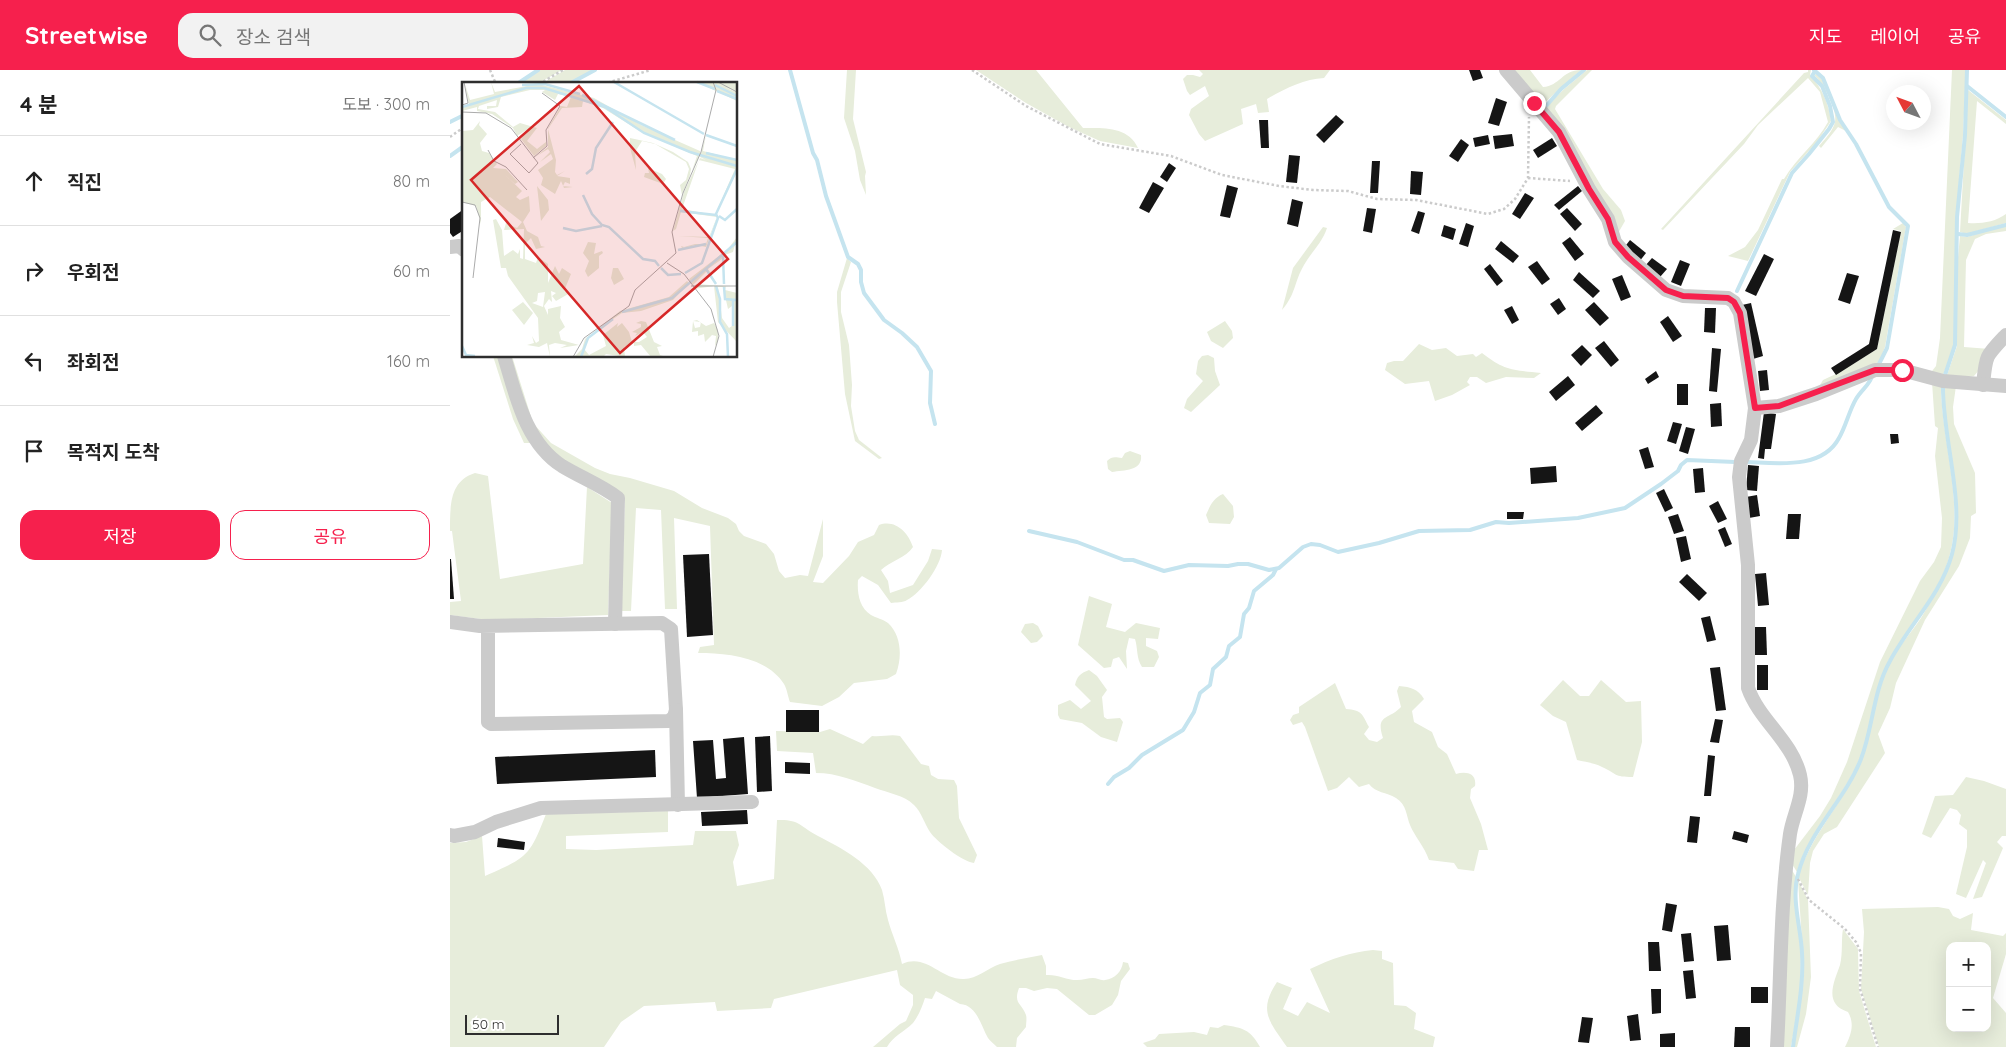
<!DOCTYPE html>
<html lang="ko">
<meta charset="utf-8">
<style>
body{margin:0;font-family:Quicksand,"Noto Sans KR",sans-serif;background:#f2f2f2;color:#222}
.controls{position:absolute;right:15px;bottom:15px;display:grid;overflow:hidden;border-radius:10px;box-shadow:0 5px 20px #0002}
.controls button{width:45px;height:45px;display:grid;place-items:center;padding:0;border:0;border-bottom:1px solid #e0e0e0;background:#fff;color:#222;font:25px sans-serif}
.compass{position:absolute;left:1436px;top:15px;width:45px;height:45px;border-radius:50%;background:#fff;box-shadow:0 5px 20px #0002;rotate:311deg}
.scale{position:absolute;left:15px;bottom:12px;width:94px;box-sizing:border-box;padding-left:5px;border:2px solid #2e2e2e;border-top:0;font-size:14px;line-height:18px;white-space:nowrap;color:#2e2e2e;-webkit-text-stroke:4px #fff;paint-order:stroke}
.stop{position:absolute;width:15px;height:15px;margin:-11px;border:4px solid #f6204d;border-radius:50%;background:#fff}
.stop.end{background:#f6204d;border-color:#fff;box-shadow:0 1px 5px #0008}
.list{margin:0;padding:0;list-style:none}
h2{display:flex;justify-content:space-between;align-items:center;height:65px;margin:0;padding:0 20px;font-size:21px}
h2 small{font-size:16px;font-weight:400;color:#767676}
.list li{display:grid;grid-template-columns:32px 1fr auto;gap:15px;align-items:center;box-sizing:border-box;height:90px;padding:0 20px;border-top:1px solid #e0e0e0}
.list b{display:block;font-size:19px;white-space:nowrap}
.list em{font-size:16px;font-style:normal;color:#767676}
.actions{display:flex;gap:10px;padding:15px 20px}
.actions a{flex:1;padding:11px 0;border:1px solid #f6204d;border-radius:15px;text-align:center;font-size:18px;color:#f6204d}
.actions .main{background:#f6204d;color:#fff}
.icon{flex:none;width:28px;height:28px;fill:none;stroke:currentColor;stroke-width:2;stroke-linecap:round;stroke-linejoin:round}
.map{position:relative;flex:none;width:1556px;height:977px;overflow:hidden}
header{display:flex;align-items:center;gap:30px;box-sizing:border-box;height:70px;padding:0 25px;background:#f6204d;color:#fff}
header strong{font-size:24px}
nav{display:flex;gap:28px;margin-inline-start:auto;font-size:18px}
.search{width:350px;height:45px;background:#f2f2f2;display:flex;align-items:center;gap:12px;box-sizing:border-box;padding:0 18px;border-radius:15px;color:#767676;font-size:19px}
main{display:flex}
aside{flex:1;background:#fff}
.map>svg:first-child{display:block}
</style>
<header>
<strong>Streetwise</strong>
<div class="search"><svg class="icon" aria-label="search" viewBox="0 0 24 24"><circle cx="10" cy="10" r="6"/><path d="M15 15l6 6"/></svg>장소 검색</div>
<nav><a>지도</a><a>레이어</a><a>공유</a></nav>
</header>
<main>
<aside>
<h2>4 분<small>도보 · 300 m</small></h2>
<ul class="list">
<li><svg class="icon" aria-label="ahead" viewBox="0 0 24 24"><path d="M12 20V5M6 11l6-6 6 6"/></svg><div><b>직진</b></div><em>80 m</em></li>
<li><svg class="icon" aria-label="right" viewBox="0 0 24 24"><path d="M7 20v-9h11M14 6l5 5-5 5"/></svg><div><b>우회전</b></div><em>60 m</em></li>
<li><svg class="icon" aria-label="left" viewBox="0 0 24 24"><path d="M17 20v-9H6M10 6l-5 5 5 5"/></svg><div><b>좌회전</b></div><em>160 m</em></li>
<li><svg class="icon" aria-label="arrive" viewBox="0 0 24 24"><path d="M6 21V4h12l-3 4 3 4H6"/></svg><div><b>목적지 도착</b></div></li>
</ul>
<div class="actions"><a class="main">저장</a><a>공유</a></div>
</aside>
<div class="map">
<svg width="1556" height="977" viewBox="0 0 1556 977">
<rect width="100%" height="100%" fill="#fff"/>
<g fill="#e7eddb" fill-rule="evenodd">
<polygon points="89,0 112,0 87,14 69,14"/>
<polygon points="115,0 143,0 117,14 91,14"/>
<polygon points="397,0 406,0 403,49 416,102 415,106 416,125 410,110 405,81 394,48"/>
<path d="M526,0h60l47,58c20,0 45,-2 55,20l-38,-7 -31,-14 -43,-24z"/>
<path d="M749,0h131l-6,8c-20,1 -40,11 -57,21l2,13 -11,1 -2,-9 -15,5 2,15 -38,17 -6,-7 -10,-19 2,-6 18,-13 -4,-10 -15,9 -3,-4 -4,-12 4,-4h6l7,2 3,-3z"/>
<path d="M1061,0h19l13,17c17,-1 19,-17 38,-17l-39,35z"/>
<polygon points="1137,0 1142,0 1106,36 1105,39 1153,119 1171,140 1175,151 1167,165 1095,38 1113,20"/>
<path d="M1358,0h3l-1,5c12,13 19,29 21,46l-14,21 -27,30 -42,89 -20,-5 17,-9 13,-17 24,-51h2c12,-21 33,-36 44,-57l-8,-30 -12,-14 -50,47 -14,19 -81,86 -2,-1 143,-156 4,-1z"/>
<polygon points="1502,0 1516,0 1513,65 1506,147 1504,275 1492,308 1479,305 1486,296 1490,268"/>
<path d="M1366,4c17,12 18,39 30,57l-8,-4 -17,21 -2,-2c6,-7 14,-15 16,-24 3,-12 -12,-39 -21,-47z"/>
<path d="M1518,20l38,30v4l-29,-23 -9,122c13,1 27,-1 38,-9v9l-40,11 -6,-2z"/>
<polygon points="1453,153 1456,157 1435,277 1430,290 1425,297 1370,315 1373,310 1388,303 1427,279 1451,161 1443,159"/>
<polygon points="1552,156 1556,156 1556,161 1536,164 1525,169 1516,190 1514,277 1540,279 1529,300 1524,306 1496,308 1507,276 1506,209 1510,166 1517,167"/>
<path d="M873,157l4,1c-5,15 -15,23 -23,37 -10,17 -8,29 -22,45l11,-42z"/>
<polygon points="397,188 401,192 391,222 391,242 399,275 402,315 401,336 405,361 409,370 432,388 429,389 405,371 395,324 387,232 387,222"/>
<polygon points="775,251 782,261 783,268 773,278 761,271 757,262"/>
<path d="M969,274l13,6 14,-2 11,8 16,-2 3,3 6,-4c23,18 31,17 59,20l-7,5 -28,-1 -20,6 -9,-6h-7l-3,5 3,3 -18,10 -17,6 -6,-20 -24,3 -20,-14 2,-7 7,-2h9z"/>
<polygon points="758,285 764,288 765,301 770,315 741,342 734,338 737,329 753,311 746,304 748,291 752,286"/>
<polygon points="43,286 49,286 82,373 74,373 63,349"/>
<path d="M58,286h4l21,67 18,20 44,25 15,6 20,4 44,13 28,17 26,10 8,6 3,7 5,5 22,8 8,10 5,17 6,7 15,-3 8,1 15,-57v37l-10,26 10,1 26,-27 9,-14 16,-7 5,-10c16,-6 29,7 34,22 -7,11 -23,14 -32,23l7,11 2,12 23,-8 15,-24 4,-12 10,1c-1,16 -21,43 -35,50 -4,3 -11,2 -16,3l-13,-18 -16,-9 -4,4c-1,12 1,28 13,35 5,3 12,4 17,8 14,13 14,35 8,51l-9,5 -33,4 -15,14 -17,9 -32,-4c-2,-5 -3,-13 -6,-18 -17,-27 -57,-31 -86,-31l2,-6 14,-2 -4,-119 -36,-8 3,91h-12l-4,-99 -25,-2 -5,103h-10l4,-111 -72,-45 -19,-24z"/>
<path d="M1482,312l9,2c0,54 23,118 9,170 -9,38 -44,74 -62,108 -16,30 -16,67 -29,98 -17,40 -50,71 -62,112l-8,-13 5,-9 26,-34 11,-18 16,-36 33,-100 40,-81 14,-19 7,-15 1,-29 -7,-62 3,-28 -3,-2z"/>
<path d="M1495,314l11,2 -3,21 1,17 21,49 1,40 -5,3 -1,22 -11,28 -34,54 -29,63 -6,25 -12,26 7,19 -48,74 -13,7 -11,17 -3,12 -2,32 -10,-19c15,-44 46,-74 64,-116 12,-31 12,-68 28,-98 9,-16 21,-29 31,-44 15,-24 30,-51 35,-79 2,-9 0,-18 0,-27 -1,-43 -14,-85 -11,-128z"/>
<path d="M680,381l11,4c2,16 -17,15 -29,17l-4,-3 -1,-8c5,-5 8,-4 15,-3l3,-5z"/>
<path d="M25,403l13,3 12,103 83,-15 4,-77 25,16 -4,112 -120,5 -38,-5v-13l11,-1 -9,-70h-2c0,-27 0,-50 25,-58z"/>
<path d="M773,424l10,12 1,11 -4,7 -21,-1 -3,-8c4,-9 7,-17 17,-21z"/>
<path d="M639,526l23,8 -6,23 19,5 11,-9 24,5 -2,11 -12,-1v8l11,5 2,6 -5,10h-12c-6,-9 -4,-19 -7,-28l-6,-1 -3,13 1,18 -8,-12 -6,2 -2,8 -7,1 -26,-23z"/>
<polygon points="583,553 588,556 593,566 587,572 581,573 571,562 575,554"/>
<path d="M639,600l8,6 10,14 -5,7 2,20 3,2 13,-1 3,4 -6,20 -16,-5 -19,-14 -22,-4 -2,-4v-10l12,-5 11,9 10,-8 -16,-16c2,-9 6,-12 14,-15z"/>
<path d="M1113,610l17,16h9l12,-16 25,22 15,-1 1,41 -9,35c-20,0 -15,-3 -31,-10 -7,-4 -17,-5 -25,-7l-11,-38 -13,-6 -13,-11z"/>
<path d="M885,613l11,26c16,1 16,5 23,18l-5,7 5,6 8,2 6,-4c-8,-24 6,-18 18,-31l-4,-16 2,-5c12,1 19,3 25,13l-12,12 2,11 18,10 6,15 9,7 9,20c10,-3 21,-1 19,12l-4,3 -1,9 11,26 7,26h-9l-5,21 -16,-2 -4,-6 -25,-3c-5,-14 -14,-23 -19,-35 -4,-10 -3,-20 -14,-27 -10,-6 -20,-5 -27,-14l-10,3 -10,-10 -12,11 -9,3 -23,-64 -3,-5 -9,3 -3,-5 3,-5 6,-2v-6z"/>
<path d="M380,659l33,15 9,-8c11,1 18,-2 28,0l21,28 8,2 2,9 7,4 16,1 3,6 2,32 18,37 -3,8c-11,-1 -38,-22 -44,-31 -6,-9 -8,-19 -16,-27 -10,-10 -26,-12 -39,-17 -19,-7 -38,-15 -59,-15l-3,-20 -36,-2 -1,-20 44,1z"/>
<polygon points="1516,707 1534,711 1556,719 1556,766 1552,766 1547,772 1553,778 1532,827 1523,829 1536,793 1533,790 1516,828 1506,824 1517,777 1517,760 1509,754 1511,745 1507,740 1500,738 1481,768 1472,764 1485,726 1503,725"/>
<path d="M218,741v21l-102,4v13l30,1 97,-5 2,-14h41l3,14 -6,17 4,24 37,-7 3,-59c22,-1 23,6 41,16 23,12 55,28 64,54 3,10 3,20 6,30 4,15 11,28 14,44 25,-11 38,16 62,15 13,0 24,-11 36,-15 13,-4 28,-6 42,-9l4,11v9c11,-1 20,5 31,5 6,0 11,-2 16,-2 4,0 8,3 12,2 10,-1 17,-9 18,-18l5,1 2,6 -9,12 -3,14 -6,10 -17,10h-6l-32,-26 -10,-1 -13,3 -8,-3h-7c-6,16 3,15 7,27 1,3 0,9 0,12l-9,11 -1,9h-19c-3,-3 -7,-6 -9,-9 -7,-12 -11,-33 -28,-34l-24,-13 -4,8 -7,-1c-3,9 -6,17 -12,25 -9,9 -20,13 -26,24h-14l27,-23 6,-3 7,-16v-10l-13,-10 -3,-15 -123,29 -3,9 -54,3 -2,-9 -71,4 -23,16 -17,25h-154v-204l16,-1 16,-6 3,40c42,-19 44,-18 61,-62z"/>
<polygon points="1339,795 1346,807 1345,827 1351,885 1350,924 1341,977 1329,977"/>
<polygon points="1348,810 1358,830 1361,907 1356,944 1347,977 1344,977 1354,902"/>
<path d="M1488,837l11,2 4,7 7,3 13,-6 -2,17 32,6 3,-3v21l-13,44 13,15v34h-127l-1,-3 -17,-55 3,-57 -2,-23zM1500,876h37v82h-37z"/>
<path d="M1393,859l15,20 1,42 17,56h-31c6,-12 10,-23 3,-35 -25,-8 -14,-30 -8,-47 3,-12 1,-25 3,-36z"/>
<path d="M923,880l9,1v8l11,4 1,42 12,1 10,7 -2,16 21,8 -2,10h-146c-18,-26 -29,-36 -10,-65l15,6 -9,21 15,7 9,-14 23,11 -20,-44c21,-10 41,-17 63,-19z"/>
<path d="M774,955c19,3 26,4 36,22h-113l-4,-4 12,-4 4,-5 35,-2 13,3 3,-8 8,1z"/>
</g>
<g fill="none" stroke-linecap="round" stroke-linejoin="round">
<g stroke="#c5e4ef" stroke-width="4">
<polyline points="340,0 363,83 367,90 376,126 398,187 408,194 411,200 411,212 414,223 434,250 452,263 467,277 481,301 480,333 485,354"/>
<polyline points="1364,0 1373,8 1390,50 1406,74 1439,137 1458,156 1437,278 1428,296"/>
<polyline points="67,14 88,0"/>
<polyline points="119,14 145,0"/>
<polyline points="1517,16 1556,47"/>
<polyline points="1096,36 1111,19 1134,0"/>
<polyline points="0,52 14,45"/>
<polyline points="0,86 14,76"/>
<polyline points="1508,164 1517,165 1556,155"/>
<polyline points="1287,221 1342,103 1359,84 1379,59 1383,52 1380,36 1372,16 1362,6 1365,1"/>
<polyline points="1494,308 1505,275 1507,147 1515,65 1517,0"/>
<path d="M1297,392c30,1 75,8 92,-24 7,-12 10,-27 17,-39 6,-10 14,-14 17,-25"/>
<polyline points="579,461 627,472 674,490 683,490 714,501 739,495 778,496 788,494 798,494 819,500 829,498 853,477 861,474 870,475 888,482 929,473 969,461 1020,460 1046,452 1059,453 1128,448 1175,438 1211,414 1228,401 1231,395 1237,390 1285,392"/>
<polyline points="658,714 664,707 679,698 692,685 733,660 744,642 750,623 760,615 763,599 776,587 779,576 790,567 794,544 799,538 804,521 823,505 826,499"/>
<path d="M1343,977c4,-31 11,-62 9,-94 -1,-25 -11,-54 -4,-79 11,-43 47,-74 63,-115 12,-31 12,-68 29,-98 19,-36 51,-66 62,-107 14,-52 -10,-116 -9,-169"/>
</g>
</g>
<g fill="#151515">
<polygon points="1019,0 1030,0 1033,8 1023,11"/>
<polygon points="1046,28 1057,32 1049,56 1038,53"/>
<polygon points="886,45 894,52 874,73 866,65"/>
<polygon points="809,50 818,50 819,78 811,78"/>
<polygon points="1062,64 1064,76 1045,79 1043,66"/>
<polygon points="1038,65 1040,74 1025,77 1023,68"/>
<polygon points="1102,68 1107,76 1088,88 1083,80"/>
<polygon points="1011,69 1019,75 1008,92 999,86"/>
<polygon points="839,85 850,86 847,113 836,112"/>
<polygon points="922,91 930,91 928,123 920,123"/>
<polygon points="719,93 726,98 717,112 710,107"/>
<polygon points="961,101 973,102 971,125 960,124"/>
<polygon points="703,112 714,118 699,143 689,138"/>
<polygon points="777,115 788,118 780,148 770,146"/>
<polygon points="1128,116 1132,121 1109,140 1104,135"/>
<polygon points="1075,123 1084,128 1070,149 1062,144"/>
<polygon points="842,129 853,132 848,157 837,154"/>
<polygon points="917,138 926,139 922,163 913,161"/>
<polygon points="1117,138 1132,154 1125,161 1110,144"/>
<polygon points="14,139 14,160 3,167 0,163 0,149"/>
<polygon points="968,141 975,143 969,164 961,161"/>
<polygon points="1016,153 1024,156 1018,177 1009,174"/>
<polygon points="994,155 1006,159 1003,170 991,166"/>
<polygon points="1443,160 1451,162 1427,279 1386,305 1381,298 1419,274"/>
<polygon points="1120,167 1134,184 1125,191 1112,173"/>
<polygon points="1180,170 1196,183 1189,192 1173,179"/>
<polygon points="1051,171 1069,186 1063,193 1045,179"/>
<polygon points="1314,184 1324,189 1306,226 1295,221"/>
<polygon points="1202,188 1217,199 1210,207 1195,196"/>
<polygon points="1230,190 1240,194 1231,216 1221,212"/>
<polygon points="1087,191 1100,209 1092,215 1078,197"/>
<polygon points="1040,194 1053,211 1047,216 1034,199"/>
<polygon points="1129,202 1150,221 1143,228 1123,210"/>
<polygon points="1397,203 1409,206 1400,234 1388,230"/>
<polygon points="1172,205 1181,227 1171,231 1162,209"/>
<polygon points="1109,228 1116,239 1108,245 1100,234"/>
<polygon points="1144,232 1159,248 1150,256 1135,240"/>
<polygon points="1301,233 1313,286 1303,289 1292,235"/>
<polygon points="1062,236 1069,250 1062,254 1054,240"/>
<polygon points="1255,238 1266,238 1265,263 1254,262"/>
<polygon points="1218,246 1232,266 1223,272 1210,252"/>
<polygon points="1154,271 1169,290 1161,297 1145,278"/>
<polygon points="1132,275 1142,285 1131,296 1121,285"/>
<polygon points="1262,278 1271,279 1267,322 1259,321"/>
<polygon points="1317,300 1319,320 1310,321 1308,301"/>
<polygon points="1206,301 1209,307 1198,314 1195,309"/>
<polygon points="1118,306 1125,315 1106,331 1099,322"/>
<rect x="1227" y="314" width="11" height="21"/>
<polygon points="1271,333 1272,356 1261,357 1260,334"/>
<polygon points="1146,335 1153,343 1132,361 1125,353"/>
<polygon points="1314,342 1326,344 1321,379 1315,379 1314,389 1308,388"/>
<polygon points="1223,352 1232,354 1226,374 1217,371"/>
<polygon points="1236,357 1245,359 1238,384 1229,381"/>
<polygon points="1440,364 1448,364 1449,373 1441,374"/>
<polygon points="1198,377 1204,397 1195,399 1189,380"/>
<polygon points="1298,395 1309,396 1307,421 1296,420"/>
<polygon points="1106,396 1107,412 1081,414 1080,398"/>
<polygon points="1253,398 1255,422 1245,423 1243,399"/>
<polygon points="1214,419 1223,438 1215,442 1206,423"/>
<polygon points="1307,425 1310,446 1299,448 1296,427"/>
<polygon points="1268,431 1277,449 1268,453 1259,436"/>
<polygon points="1057,442 1074,442 1073,449 1057,449"/>
<polygon points="1228,444 1234,461 1224,464 1218,447"/>
<polygon points="1338,444 1351,444 1349,469 1336,469"/>
<polygon points="1275,457 1282,474 1275,477 1268,460"/>
<polygon points="1236,466 1241,489 1231,492 1226,468"/>
<polygon points="259,484 263,565 237,567 233,485"/>
<polygon points="0,489 1,489 4,529 0,529"/>
<polygon points="1316,503 1319,535 1308,536 1305,504"/>
<polygon points="1237,504 1257,523 1249,531 1229,512"/>
<polygon points="1260,546 1266,570 1257,572 1251,548"/>
<polygon points="1304,557 1316,557 1317,585 1305,585"/>
<rect x="1307" y="595" width="11" height="25"/>
<polygon points="1270,597 1276,640 1266,641 1260,598"/>
<rect x="336" y="640" width="33" height="22"/>
<polygon points="1265,649 1273,650 1269,673 1260,672"/>
<polygon points="320,666 322,721 307,722 305,667"/>
<polygon points="294,667 298,724 247,728 243,671 263,670 266,709 276,708 273,669"/>
<polygon points="205,680 206,707 47,714 45,687"/>
<polygon points="1258,685 1265,686 1261,726 1254,726"/>
<polygon points="335,692 360,693 360,704 335,703"/>
<polygon points="297,740 298,754 252,756 251,742"/>
<polygon points="1240,746 1250,747 1247,773 1237,772"/>
<polygon points="1284,761 1299,765 1297,773 1282,769"/>
<polygon points="48,768 75,772 74,780 47,777"/>
<polygon points="1216,833 1227,835 1222,862 1212,860"/>
<polygon points="1278,855 1281,890 1267,891 1264,856"/>
<polygon points="1241,863 1244,891 1234,892 1231,864"/>
<polygon points="1198,872 1209,872 1211,901 1199,901"/>
<polygon points="1243,900 1246,928 1236,929 1233,901"/>
<rect x="1301" y="917" width="17" height="16"/>
<polygon points="1201,919 1211,919 1211,943 1202,944"/>
<polygon points="1188,944 1191,970 1180,971 1177,946"/>
<polygon points="1132,947 1143,948 1139,973 1128,972"/>
<polygon points="1285,957 1300,957 1300,977 1284,977"/>
<polygon points="1225,963 1225,977 1210,977 1210,964"/>
</g>
<g fill="none" stroke-linecap="round" stroke-linejoin="round">
<g stroke="#cbcbcb" stroke-width="2.5" stroke-dasharray="2.5 2.5" stroke-linecap="butt">
<polyline points="40,0 46,14"/>
<polyline points="522,0 576,36 650,74 721,86 772,105 829,116 863,120 898,121 927,129 966,130 1038,144 1054,139 1065,129 1078,108 1079,47"/>
<polyline points="89,14 113,0"/>
<polyline points="153,14 201,0"/>
<polyline points="0,67 14,57"/>
<polyline points="1078,108 1120,111"/>
<polyline points="1348,809 1359,830 1395,859 1406,872 1411,883 1410,919 1428,977"/>
</g>
<g stroke="#cbcbcb" stroke-width="14">
<path d="M1056,0l53,62 30,57 19,30 7,23 13,15 38,33 17,6 45,2 6,4 6,11 15,95 -4,32 -10,21 -2,16 9,88v123c11,32 44,53 52,87 5,21 -7,39 -10,59 -10,71 -9,142 -13,213"/>
<polyline points="0,177 9,176 14,180"/>
<path d="M54,286c12,39 21,86 58,110 18,11 39,19 56,32l-3,126"/>
<path d="M1533,315c3,-30 2,-28 23,-50"/>
<polyline points="1305,338 1329,336 1366,324 1425,300 1452,300 1493,311 1556,316"/>
<polyline points="0,552 30,556 212,553 221,559 226,640 224,647 219,651 41,654 38,652 38,556"/>
<polyline points="226,640 228,735"/>
<polyline points="0,765 4,766 25,762 46,752 91,738 302,732"/>
</g>
</g>
<g fill="none" stroke-linecap="round" stroke-linejoin="round">
<polyline stroke="#f6204d" stroke-width="6" points="1084,33 1109,62 1139,119 1158,149 1165,172 1178,187 1216,220 1233,226 1278,228 1284,232 1290,243 1305,338 1329,336 1425,300 1452,300"/>
</g>
<g transform="translate(12 12)">
<rect width="275" height="275" fill="#fff"/>
<path d="M29,0l4,10 43,-8 56,14 47,27 59,26v3l-8,17 5,-15 -54,-23 -40,-25 -20,-7 -1,6 -20,1 -14,21 8,31 -1,12 2,3 8,-4 -8,5 13,2v6l-5,-2 -2,4 10,1 -9,1 -3,-7 -6,13 -14,-9 2,-7 -5,-8 15,-11 -2,-5 -11,8 10,-10 -2,-3 -13,8 13,-10v-19l13,-22 6,1 4,-10 -13,-3 -3,6 -13,-8 3,-2h-15l-29,7 -3,10 -11,2v-3h9l1,-6 -18,6 -1,3 17,3 18,15 7,-4 17,5 -10,13 10,8 9,-7v4l-12,10 -13,-17 7,-10 -11,7 -4,-8 -21,-14 -15,-3v-4l-15,4v-5l7,-1 -4,-21 5,16 24,-6zM235,0h40v9l-11,-3 11,4v9zM18,39l-1,4 8,9 -7,9 2,8 7,2 8,11 -4,4 13,1 12,13 -3,2 -11,-10 18,17 -6,6 4,3 9,-4 1,15 -7,11 4,9 11,6 3,9 4,1 -9,2 -5,-11 -6,6v15l11,4 2,-6 10,7v19l7,-17 4,8 3,-6 9,6 -7,17 6,2 -14,8 -4,-5 4,-3 -5,-2 1,11 -3,-3 -5,7 4,9v-6l13,-3 -1,12 5,9 -6,5 2,8 18,5 -19,3 7,-3 -12,-2 -6,2 1,12 -3,-14 -8,4 -12,-2 7,-2 -2,-7 4,7 3,-2 -1,-23 -30,-42 -2,-8h-5l-8,-48 3,-1 6,11 2,26 9,-6 5,4 2,-5v9l3,1 1,-30 -20,1 2,-7 11,5 5,-6 -32,-25 -9,5v22l-5,-18 -14,-4v-71l11,-1zM83,210l-2,15 -11,-4 5,-2 1,-8zM244,53l-3,16 34,9v9l-21,45 2,3 -1,1 -11,29 -10,-2 -14,3 -1,-2 3,1 11,-3h11l2,-6 -30,-2 31,1 8,-20 -36,-5 -5,17 -3,2 11,-39 16,-34 6,2 -6,-3zM237,78l36,9 -20,46 -33,-6zM168,56l23,5 20,9 15,10 3,7 -1,6 -8,20 -2,-10 6,-5 3,-11 -3,-7 -31,-18 -13,-3 -7,11 1,18 -6,-22zM186,86l14,6 4,5 -3,5 -19,-7 1,-4h4zM75,104l11,14 1,10 -8,11zM275,155l-4,15 -11,4 2,28 -2,-25 -14,10 9,15 -10,-13 -14,14 -4,-6 39,-30zM126,160l8,1 -2,11 8,-3 1,2 -4,3v12l-11,9 -3,-6 4,-10 -6,-8zM151,186h5l6,11 -10,6 -3,-7zM225,199l2,2 -16,17 -32,11 -19,2 -31,21 -7,15 5,6 17,-9 -3,-11 15,-12 -1,4 5,-4 7,9 3,10h7l8,-5 -4,-5 -8,4 2,-3 -5,-1 9,-5v-3l-5,-1 5,-2 5,1 8,20 8,4 -5,1 3,8 6,2h-15l-10,-12 -7,1v-3l-10,4 1,10 -19,-3 -3,3h-29l8,-8 3,-10 35,-28 49,-14zM234,202l41,3 -11,-1 -1,4 12,3 -1,48 -18,-19 -4,-36 -20,3zM261,205l5,22 4,-3v20l-3,2 -7,-10 -4,-31zM61,220l10,11 -9,12 -12,-15zM235,238l9,6 8,-3 4,7v11l-3,5 1,-10 -4,-1 -7,7 -1,-8 -6,2v-5l-6,1 1,-11 2,7 5,-1 1,-5 -8,-1z" fill="#e7eddb" fill-rule="evenodd"/>
<path fill="none" stroke="#c5e4ef" stroke-width="2.5" d="M152,0l90,52M235,0l18,7M60,3l23,-1 35,10M253,3l22,11M255,9l20,8M120,13l93,45M0,25l64,-19h18l61,19 39,26 46,19 47,14M244,53l31,11M244,71l31,7M124,92l6,-5 4,-21 17,-26M121,113l9,19 10,11 7,2 34,32 12,2 4,5M218,129l36,4M257,134l6,4 12,-11M101,146l13,3 26,-5M216,168l28,-6M261,174l1,28M199,186l7,7 13,-1M244,187l10,15M223,191l17,-10 16,-45 -2,-4 21,-45M254,204l4,13v23l7,12 1,23M262,205l1,12 12,1M160,230l50,-14 65,-56M271,244v-26M0,264l4,9 9,1M119,275l7,-19 25,-19"/>
<path fill="none" stroke="#ababab" stroke-width="1" d="M256,0l19,10M0,23l6,-2 -4,-21M0,30l24,1 25,15 27,35 -9,10 -19,-19 11,-10M26,68l6,11 12,6 21,23M71,76l14,-12 -1,-16 14,-24 -18,-13M0,120l13,3 5,13 -7,60M205,181l17,11 27,35 8,27 -6,21M229,204h46M111,275l11,-19 45,-32 6,-16 41,-37 -4,-21 11,-39 18,-41 15,-62 -3,-8"/>
<path fill="#d62828" fill-opacity="0.15" stroke="#d62828" stroke-width="2.5" d="M117,4l149,173 -108,94 -149,-173z"/>
<rect width="275" height="275" fill="none" stroke="#2e2e2e" stroke-width="2.5"/>
</g>
</svg>
<div class="controls">
<button>+</button>
<button>−</button>
</div>
<svg class="compass" viewBox="-18 -18 36 36"><path d="M0-13l5 13h-10z" fill="#e53935"/><path d="M0 13l5-13h-10z" fill="#767676"/></svg>
<div class="scale">50 m</div>
<div class="stop" style="left:1452px;top:300px"></div>
<div class="stop end" style="left:1084px;top:33px"></div>
</div>
</main>
